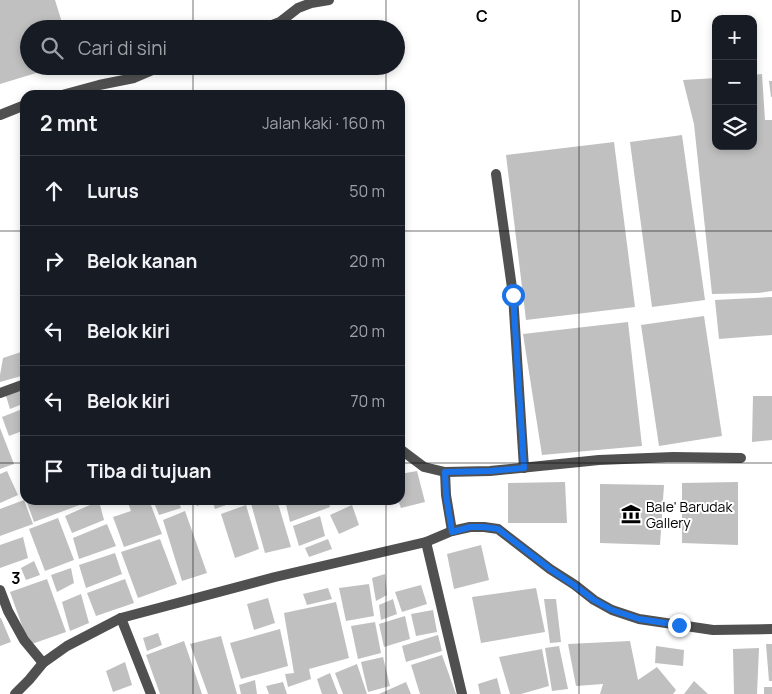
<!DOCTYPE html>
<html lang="id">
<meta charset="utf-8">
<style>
body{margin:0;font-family:Manrope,sans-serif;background:#20242c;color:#f1f3f6}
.controls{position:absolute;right:15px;top:15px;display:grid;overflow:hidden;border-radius:10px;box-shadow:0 2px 8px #0003}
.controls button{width:45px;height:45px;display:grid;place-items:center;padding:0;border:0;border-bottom:1px solid #363941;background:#171b24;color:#f1f3f6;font:25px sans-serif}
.stop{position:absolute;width:15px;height:15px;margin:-11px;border:4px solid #1a73e8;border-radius:50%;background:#fff}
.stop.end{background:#1a73e8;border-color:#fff;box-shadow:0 1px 5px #0008}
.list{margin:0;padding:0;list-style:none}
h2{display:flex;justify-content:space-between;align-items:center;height:65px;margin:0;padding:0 20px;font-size:21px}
h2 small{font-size:16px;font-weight:400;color:#9ea1a6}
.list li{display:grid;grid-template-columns:32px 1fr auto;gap:15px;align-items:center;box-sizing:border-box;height:70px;padding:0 20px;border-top:1px solid #363941}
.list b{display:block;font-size:19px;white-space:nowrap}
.list em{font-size:16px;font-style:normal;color:#9ea1a6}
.icon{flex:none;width:28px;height:28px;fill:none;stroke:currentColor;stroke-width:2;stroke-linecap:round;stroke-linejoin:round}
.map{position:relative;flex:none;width:772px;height:694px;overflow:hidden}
.search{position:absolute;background:#171b24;box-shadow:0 2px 8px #0003;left:20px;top:20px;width:385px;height:55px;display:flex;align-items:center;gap:12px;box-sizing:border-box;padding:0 18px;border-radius:28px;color:#9ea1a6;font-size:19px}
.panel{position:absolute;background:#171b24;box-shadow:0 2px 8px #0003;left:20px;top:90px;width:385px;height:415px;border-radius:15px}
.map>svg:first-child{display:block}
</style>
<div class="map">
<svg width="772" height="694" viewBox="0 0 772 694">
<rect width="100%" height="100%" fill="#fff"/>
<g fill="#c0c0c0">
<polygon points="0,0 55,0 64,29 29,29 29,66 56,67 0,84"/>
<polygon points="762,74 765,120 772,120 772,291 758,293 712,294 694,124 683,80 716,78 716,146 753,146 753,75"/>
<polygon points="769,81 772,81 772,97 771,97"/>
<polygon points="682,135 705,300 652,307 630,142"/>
<polygon points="614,142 635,307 526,320 506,155"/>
<polygon points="772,297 772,335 719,339 715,300"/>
<polygon points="704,316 722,436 659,446 641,325"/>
<polygon points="628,322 642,446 542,455 523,334"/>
<polygon points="21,352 25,375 0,382 0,375 3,358"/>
<polygon points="25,389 25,403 10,409 6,396"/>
<polygon points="753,396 772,396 772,440 752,442"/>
<polygon points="25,408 25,430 9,436 2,417"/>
<polygon points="0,428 14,464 0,469"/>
<polygon points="7,471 18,495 0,503 0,474"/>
<polygon points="417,471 425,502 401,508 398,500 400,500 400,474"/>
<polygon points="565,482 567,523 508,523 508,483"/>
<polygon points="738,482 738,545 682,543 682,483"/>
<polygon points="600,484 664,485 660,545 600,543"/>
<polygon points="24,500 33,524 0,536 0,509"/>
<polygon points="26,500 93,500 34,522"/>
<polygon points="127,500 149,500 162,534 124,547 113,517 131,511"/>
<polygon points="153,500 178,500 181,508 159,515"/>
<polygon points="195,500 240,500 215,509 212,500 197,506"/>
<polygon points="250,500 277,500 291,547 265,553"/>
<polygon points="285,500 328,500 330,507 290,522"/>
<polygon points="99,501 104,520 72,533 65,516"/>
<polygon points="246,505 259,549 235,558 221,514"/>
<polygon points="352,505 359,525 339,534 330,515"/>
<polygon points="185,511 207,573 182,581 163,520"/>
<polygon points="320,516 325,536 299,546 293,526"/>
<polygon points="58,518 74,560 45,571 29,529"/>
<polygon points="107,524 116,546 79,559 73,538"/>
<polygon points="23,537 28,558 0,568 0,545"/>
<polygon points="160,539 177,584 138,598 121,552"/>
<polygon points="328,539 332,549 309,557 305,548"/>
<polygon points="481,545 489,580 454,589 447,554"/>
<polygon points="115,553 122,574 86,588 79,565"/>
<polygon points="34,561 40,575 26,580 21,568"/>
<polygon points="71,568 74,583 57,592 51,575"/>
<polygon points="385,574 387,595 376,601 372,578"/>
<polygon points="47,579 66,632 29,645 10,592"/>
<polygon points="125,579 134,603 96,616 87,593"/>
<polygon points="369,584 374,616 346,621 339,588"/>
<polygon points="421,585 427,604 402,612 395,592"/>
<polygon points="328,588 332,599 307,605 303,594"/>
<polygon points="536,588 545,632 481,643 472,597"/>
<polygon points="81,594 89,623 70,631 62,602"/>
<polygon points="268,598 275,623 254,630 247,604"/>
<polygon points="393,599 397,614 381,620 379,605"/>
<polygon points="544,599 556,599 561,642 550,643"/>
<polygon points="336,602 349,658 309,669 311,679 288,687 285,674 294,673 284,613"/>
<polygon points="433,610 437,632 416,636 411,614"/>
<polygon points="405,616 410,639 384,647 379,624"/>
<polygon points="0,618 1,618 11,642 0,646"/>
<polygon points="375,622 381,653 358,659 351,626"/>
<polygon points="280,629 288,666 241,679 230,643"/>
<polygon points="158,633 162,645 147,651 143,638"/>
<polygon points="438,635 442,651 406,662 402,646"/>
<polygon points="221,636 237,694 208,694 190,644"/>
<polygon points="184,641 202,694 160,694 146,655"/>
<polygon points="630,641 638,680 657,667 676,690 673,694 600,694 603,684 576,686 568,644"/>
<polygon points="766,644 772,644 772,681 769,681"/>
<polygon points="559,646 568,689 552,691 545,648"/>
<polygon points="656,646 684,650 683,666 655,663"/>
<polygon points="759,648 757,694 734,694 733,649"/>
<polygon points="542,649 549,686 521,694 510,694 499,657"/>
<polygon points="442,655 456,694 420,694 411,665"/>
<polygon points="383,657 390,686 368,692 361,662"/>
<polygon points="125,662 132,685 113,692 106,671"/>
<polygon points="357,664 367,694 343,694 335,673"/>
<polygon points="330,673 338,694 322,694 317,679"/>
<polygon points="497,678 501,694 480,694 478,684"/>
<polygon points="255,680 257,694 241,694 239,685"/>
<polygon points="694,681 708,694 684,694"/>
<polygon points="283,682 287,694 269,694 266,686"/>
<polygon points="406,682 411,694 379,694"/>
<rect x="764" y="687" width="8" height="7"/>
</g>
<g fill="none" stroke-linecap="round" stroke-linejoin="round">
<polyline stroke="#505050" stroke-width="10" points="496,174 513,295 524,468"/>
<g stroke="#505050" stroke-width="10">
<polyline points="262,29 280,22 298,8 311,3 329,0"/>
<polyline points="62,95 99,85 134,78 162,66"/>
<polyline points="0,115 25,105"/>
<polyline points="0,393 25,384"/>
<polyline points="400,449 424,467 445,472 490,471 599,460 673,457 741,458"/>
<polyline points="445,472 446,495 452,531"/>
<polyline points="426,542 462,694"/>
<polyline points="0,590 8,611 24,640 43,663"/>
<polyline points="121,618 151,694"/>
<polyline points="15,694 29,680 43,663 67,646 121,618 275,577 426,542 452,531 470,527 484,527 498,529 550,569 575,585 594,600 612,610 639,619 713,630 772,629"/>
</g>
</g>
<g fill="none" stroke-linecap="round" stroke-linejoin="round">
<polyline stroke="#1a73e8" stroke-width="6" points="513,295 524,468 490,471 445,472 446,495 452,532 470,527 484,527 498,529 550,569 574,585 594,600 612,610 639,619 679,625"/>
</g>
<path fill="none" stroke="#000" stroke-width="1" stroke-opacity="0.55" d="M193,0v29M386,0v29M579,0v694M193,66v29M386,66v29M0,231h25M400,231h372M0,463h25M400,463h372M193,500v194M386,500v194"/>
<defs>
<symbol id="museum-bare" viewBox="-9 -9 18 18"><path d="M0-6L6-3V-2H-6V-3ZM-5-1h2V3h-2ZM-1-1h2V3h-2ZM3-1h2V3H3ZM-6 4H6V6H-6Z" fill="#000" stroke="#fff" stroke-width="2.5" paint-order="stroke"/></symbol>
</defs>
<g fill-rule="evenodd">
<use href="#museum-bare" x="617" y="500" width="28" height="28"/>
</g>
<g text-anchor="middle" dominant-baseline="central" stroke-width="4" stroke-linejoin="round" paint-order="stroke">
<g font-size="14" fill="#000" stroke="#fff" text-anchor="start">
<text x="646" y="506">Bale' Barudak<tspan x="646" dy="16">Gallery</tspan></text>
</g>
</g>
<g font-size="16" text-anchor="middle" font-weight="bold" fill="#000" stroke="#fff" stroke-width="4" stroke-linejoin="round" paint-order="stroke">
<text x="482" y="22">C</text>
<text x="676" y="22">D</text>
<text x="16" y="584">3</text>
</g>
</svg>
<div class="controls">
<button>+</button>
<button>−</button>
<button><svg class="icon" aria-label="layers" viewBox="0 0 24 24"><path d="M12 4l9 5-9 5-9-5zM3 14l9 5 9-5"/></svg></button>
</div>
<div class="stop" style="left:513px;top:295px"></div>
<div class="stop end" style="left:679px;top:625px"></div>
<div class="search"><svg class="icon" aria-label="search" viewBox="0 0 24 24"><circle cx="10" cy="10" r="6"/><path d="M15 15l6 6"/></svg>Cari di sini</div>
<section class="panel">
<h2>2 mnt<small>Jalan kaki · 160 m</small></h2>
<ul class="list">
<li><svg class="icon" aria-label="ahead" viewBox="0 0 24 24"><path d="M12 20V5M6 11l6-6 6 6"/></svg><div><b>Lurus</b></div><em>50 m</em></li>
<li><svg class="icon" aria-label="right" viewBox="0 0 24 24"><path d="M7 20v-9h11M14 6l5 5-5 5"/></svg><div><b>Belok kanan</b></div><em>20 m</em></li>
<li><svg class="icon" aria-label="left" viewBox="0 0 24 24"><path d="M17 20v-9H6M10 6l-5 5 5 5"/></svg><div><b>Belok kiri</b></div><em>20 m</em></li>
<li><svg class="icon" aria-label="left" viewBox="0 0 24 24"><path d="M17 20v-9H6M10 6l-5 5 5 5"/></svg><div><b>Belok kiri</b></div><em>70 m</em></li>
<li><svg class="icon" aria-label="arrive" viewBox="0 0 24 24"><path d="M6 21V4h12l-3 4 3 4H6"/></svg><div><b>Tiba di tujuan</b></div></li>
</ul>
</section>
</div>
